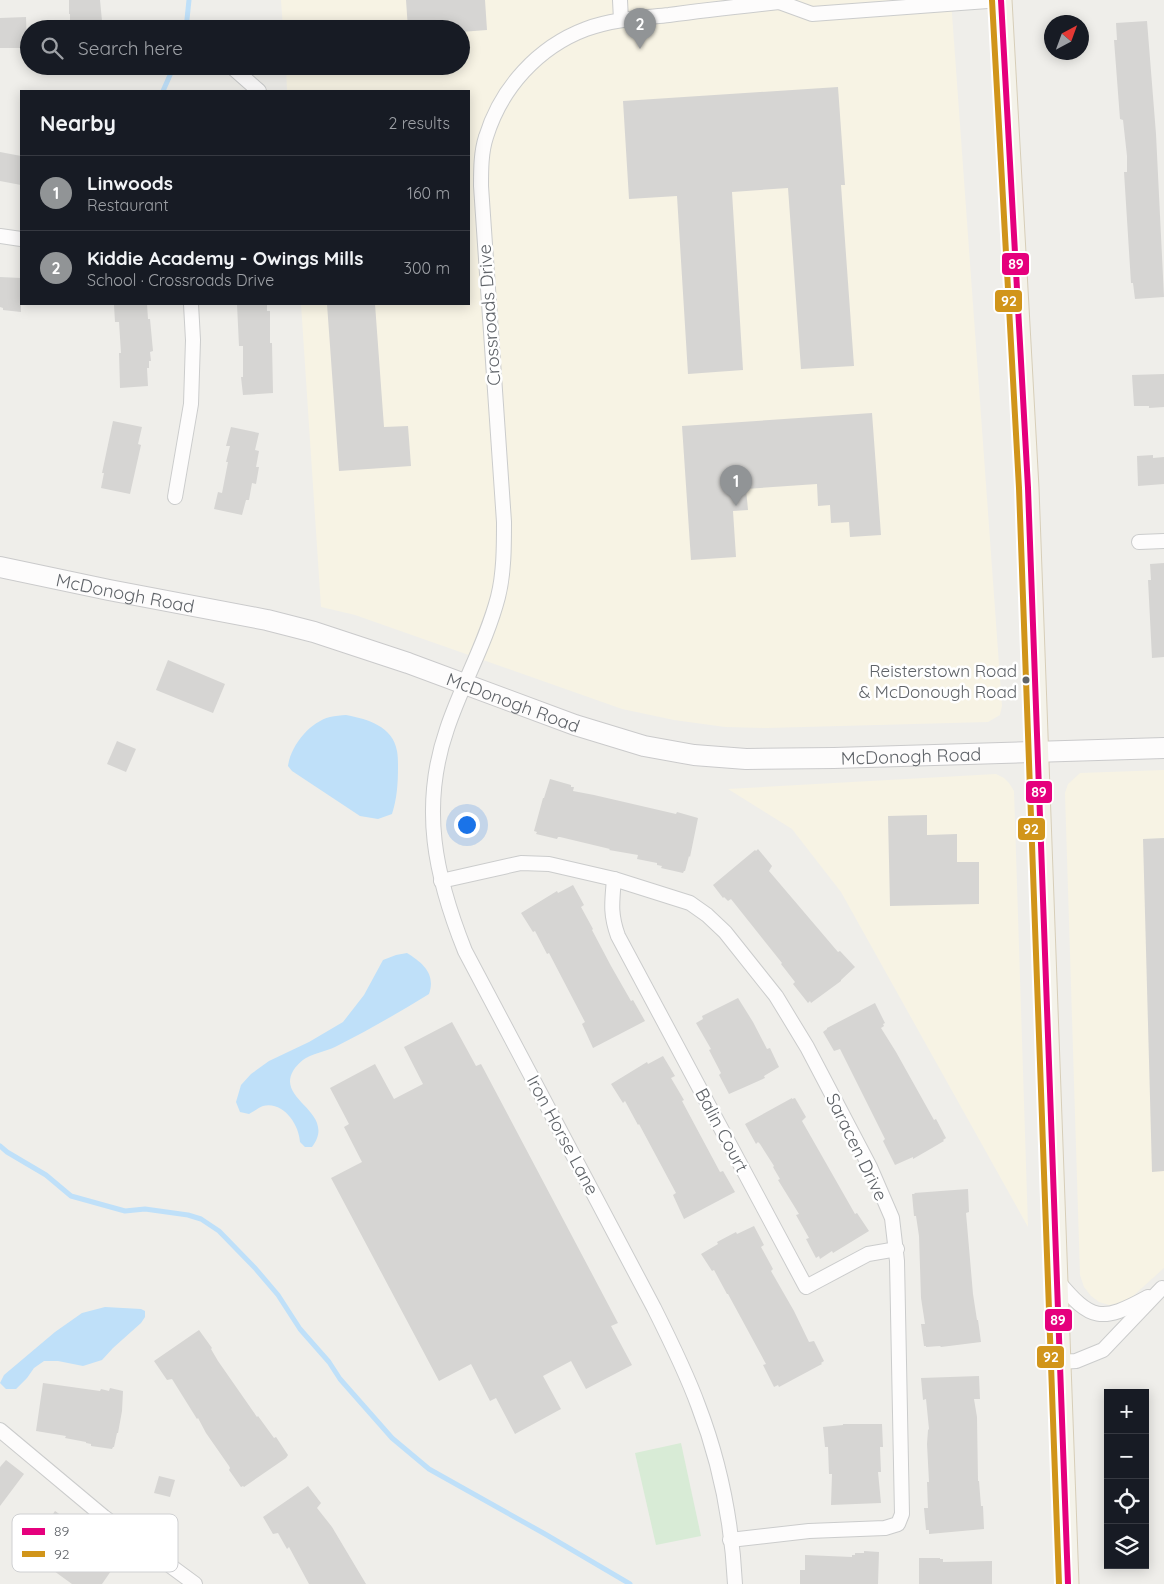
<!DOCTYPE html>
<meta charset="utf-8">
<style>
body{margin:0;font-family:Quicksand,sans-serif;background:#242831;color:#f1f3f6}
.controls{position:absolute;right:15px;bottom:15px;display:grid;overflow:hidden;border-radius:0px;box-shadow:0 2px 12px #0003}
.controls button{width:45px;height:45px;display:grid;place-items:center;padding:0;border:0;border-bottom:1px solid #363941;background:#171b24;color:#f1f3f6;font:25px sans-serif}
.compass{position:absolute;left:1044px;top:15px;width:45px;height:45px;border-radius:50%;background:#171b24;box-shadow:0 2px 12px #0003;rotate:41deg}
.you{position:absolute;left:466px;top:824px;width:18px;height:18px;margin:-12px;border:4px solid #fff;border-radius:50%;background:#1a73e8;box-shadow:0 0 0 8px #1a73e833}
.badge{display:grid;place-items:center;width:32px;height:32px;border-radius:50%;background:#919496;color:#fff;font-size:16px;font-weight:700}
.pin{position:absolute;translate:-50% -41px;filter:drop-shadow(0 1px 2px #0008)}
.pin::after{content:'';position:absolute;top:26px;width:18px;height:15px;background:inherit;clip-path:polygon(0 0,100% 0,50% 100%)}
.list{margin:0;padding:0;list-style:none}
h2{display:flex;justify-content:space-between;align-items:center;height:65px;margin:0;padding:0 20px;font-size:21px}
h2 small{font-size:16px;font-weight:400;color:#9ea1a6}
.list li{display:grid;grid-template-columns:32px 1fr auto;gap:15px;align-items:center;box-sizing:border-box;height:75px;padding:0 20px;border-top:1px solid #363941}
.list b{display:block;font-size:19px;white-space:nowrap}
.list p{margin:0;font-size:16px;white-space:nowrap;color:#9ea1a6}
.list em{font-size:16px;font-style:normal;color:#9ea1a6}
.icon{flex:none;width:28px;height:28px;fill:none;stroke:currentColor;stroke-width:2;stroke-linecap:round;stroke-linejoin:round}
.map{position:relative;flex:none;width:1164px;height:1584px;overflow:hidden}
.search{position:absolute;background:#171b24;box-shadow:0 2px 12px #0003;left:20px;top:20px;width:450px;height:55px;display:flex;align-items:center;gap:12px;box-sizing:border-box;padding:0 18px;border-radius:28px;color:#9ea1a6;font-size:19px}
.panel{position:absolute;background:#171b24;box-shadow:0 2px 12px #0003;left:20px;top:90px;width:450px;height:215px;border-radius:0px}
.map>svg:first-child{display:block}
</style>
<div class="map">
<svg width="1164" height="1584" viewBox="0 0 1164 1584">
<rect width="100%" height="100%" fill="#efeeea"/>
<g fill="#f7f3e4">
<polygon points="281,0 951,0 1002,706 1000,715 988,722 767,728 725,727 674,720 622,709 355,615 321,607 301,304 469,304 469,91 287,91 286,66 461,66 461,29 283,29"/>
<polygon points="1164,770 1164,1268 1131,1298 1121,1303 1109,1305 1099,1302 1091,1296 1084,1287 1080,1275 1065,793 1068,784 1080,773"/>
<polygon points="996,774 1004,778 1009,783 1014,791 1028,1227 841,892 792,829 728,789"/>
</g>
<polygon fill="#d8ebd6" points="681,1443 701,1536 656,1545 635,1453"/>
<g fill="#bfe0f9">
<path d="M346,715c21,4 47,11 51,36 1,5 1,11 1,16 0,16 -1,32 -6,47l-14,5 -18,-3 -68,-45 -4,-5c3,-21 22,-44 42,-49 5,-1 11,-2 16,-2z"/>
<path d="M407,953c16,10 29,21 22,41 -31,19 -62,37 -94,53 -9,4 -20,6 -29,11 -4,2 -11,9 -13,13 -17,30 45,41 19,76h-7l-5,-5c-1,-18 -17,-41 -37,-36 -5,2 -10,6 -14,8l-9,-2 -4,-10 5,-17 10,-11 18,-13 40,-19 34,-20 21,-27 19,-35 13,-5z"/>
<polygon points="105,1307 141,1309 145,1311 145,1317 141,1323 113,1348 102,1360 83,1366 58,1361 44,1361 34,1368 27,1378 16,1389 6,1389 0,1383 4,1375 55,1332 82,1313"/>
</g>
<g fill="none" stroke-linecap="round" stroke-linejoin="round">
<g stroke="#bfe0f9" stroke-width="5">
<polyline points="186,29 189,0"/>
<polyline points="163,91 174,66"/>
<polyline points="0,1146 7,1152 46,1175 71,1196 125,1211 145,1209 188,1215 201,1219 219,1231 255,1268 278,1295 300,1329 329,1362 340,1379 392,1438 429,1469 545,1534 630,1584"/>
</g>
</g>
<g fill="#d6d5d3">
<polygon points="69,0 100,0 102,21 100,20 100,29 72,29 72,21 70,21 70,14 69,14"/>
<polygon points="406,0 485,0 487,30 461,32 461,29 408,29"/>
<polygon points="26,17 27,48 0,48 0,18"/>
<polygon points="1147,21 1156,134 1164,297 1135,299 1133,283 1131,283 1124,172 1127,172 1127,156 1123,120 1120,119 1114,40 1117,40 1116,23"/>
<polygon points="838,87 845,185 841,185 854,366 801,369 788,188 732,192 743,370 688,374 677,196 629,199 623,101"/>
<polygon points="0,152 21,156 21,185 0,181"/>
<polygon points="0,277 21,278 21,312 3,310 3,308 0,307"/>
<polygon points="117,304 147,304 148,319 150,319 153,351 150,352 151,361 149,361 149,368 147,368 148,386 120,388 119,353 121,353 119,322 115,322 114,305"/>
<polygon points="237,304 267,304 267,311 270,311 270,343 272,343 273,393 243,395 241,377 243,377 243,346 239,346"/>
<polygon points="327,304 375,304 384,427 408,426 411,466 339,471"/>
<polygon points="1164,374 1164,407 1149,408 1149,406 1134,406 1132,375"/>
<polygon points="872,413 881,535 850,537 849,522 831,523 830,505 818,506 817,484 746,489 748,510 733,511 736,557 691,560 682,426"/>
<polygon points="113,421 142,427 138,444 141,445 130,494 101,488 104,473 102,473"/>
<polygon points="231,427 259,433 255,450 259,451 256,467 259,467 256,484 252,483 249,500 246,500 242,515 214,509 218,492 222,493 228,462 226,462 230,446 226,446"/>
<polygon points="1153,455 1153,458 1164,457 1164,484 1138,486 1137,456"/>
<polygon points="1164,563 1164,657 1152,658 1148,580 1151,580 1150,564"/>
<polygon points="168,660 225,684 213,713 156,690"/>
<polygon points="117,741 136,749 126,772 107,764"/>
<polygon points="550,779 571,785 571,787 574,787 573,791 594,795 676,814 677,812 698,818 690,857 689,856 685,871 684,871 683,873 661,868 662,866 657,865 657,863 637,859 638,855 609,850 610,849 560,837 558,837 557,839 536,834 537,832 534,831 543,798 544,798"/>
<polygon points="927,815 927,835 957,834 957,862 979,862 979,904 890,906 888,816"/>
<polygon points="1164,838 1164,1171 1152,1172 1143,839"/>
<polygon points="758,849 772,866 769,871 838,952 840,951 855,967 841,980 841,981 811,1003 810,1001 808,1003 793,984 795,982 781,964 782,963 731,899 728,901 724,897 723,898 713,885 755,850 756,851"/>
<polygon points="573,885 584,905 581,907 593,929 592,930 611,966 631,1001 633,1000 645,1021 593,1048 582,1024 585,1022 549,953 547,954 535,931 533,932 521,913 557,891 558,893"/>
<polygon points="738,998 753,1022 767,1049 770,1048 779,1067 764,1076 765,1078 745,1087 729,1094 719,1075 721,1073 709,1050 711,1049 696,1023 703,1019 702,1016"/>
<polygon points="875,1003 885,1023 883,1024 884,1026 881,1028 896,1052 934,1120 936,1119 946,1138 943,1140 944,1141 932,1148 913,1159 913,1157 895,1165 883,1141 885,1139 840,1049 834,1051 823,1032 827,1029 827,1028"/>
<polygon points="452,1022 476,1066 481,1064 618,1323 611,1326 632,1365 586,1389 571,1361 543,1376 561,1409 515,1434 496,1398 490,1401 471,1364 439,1381 331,1178 362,1162 344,1127 349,1124 330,1088 375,1064 394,1099 423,1084 404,1047"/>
<polygon points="663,1056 675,1076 671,1078 684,1100 682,1101 720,1172 723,1171 735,1192 684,1219 673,1195 676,1193 639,1124 638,1125 625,1101 623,1103 611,1084 647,1062 648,1064"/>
<polygon points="792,1098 792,1099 795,1098 806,1117 802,1121 855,1214 857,1213 869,1231 833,1253 832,1251 820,1259 819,1256 816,1258 806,1239 809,1238 796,1215 799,1214 778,1180 780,1179 773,1167 774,1166 760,1144 758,1142 756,1144 745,1124"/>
<polygon points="968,1189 969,1212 966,1213 973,1294 977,1320 978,1320 981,1342 941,1347 940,1346 926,1347 926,1346 924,1346 921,1324 925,1324 921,1298 919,1236 916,1216 914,1216 912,1194 915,1194 914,1193"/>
<polygon points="754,1226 764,1245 761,1247 773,1269 771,1271 794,1311 809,1342 814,1341 824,1361 821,1363 822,1364 779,1387 778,1385 774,1387 763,1365 766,1364 728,1294 727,1294 714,1270 712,1271 701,1254 718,1244 717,1242 736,1232 737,1234"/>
<polygon points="199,1330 212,1348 211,1349 218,1361 257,1417 258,1416 274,1438 276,1437 288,1455 286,1458 244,1487 243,1486 241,1487 229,1470 230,1468 229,1466 206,1433 198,1418 197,1419 172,1379 167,1380 154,1361"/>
<polygon points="979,1376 980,1399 974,1399 977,1417 978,1481 979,1481 981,1506 983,1506 984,1529 929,1534 929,1530 926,1530 924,1508 928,1508 927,1482 929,1482 927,1444 928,1430 929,1429 926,1399 923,1400 921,1378"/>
<polygon points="43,1383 100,1391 101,1389 109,1391 110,1388 123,1391 122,1411 118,1433 117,1433 114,1447 113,1447 112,1449 91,1446 91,1444 86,1443 86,1442 65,1438 66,1436 36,1431"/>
<polygon points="843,1424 882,1424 883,1447 880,1447 881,1472 878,1472 881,1503 831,1505 832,1474 829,1474 828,1447 825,1447 823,1427 843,1425"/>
<polygon points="6,1460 24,1474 0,1506 0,1467"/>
<polygon points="159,1476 175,1480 170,1497 154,1493"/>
<polygon points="308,1486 321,1503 317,1508 332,1527 366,1584 309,1584 289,1547 287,1549 278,1533 273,1534 263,1517"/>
<polygon points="55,1511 79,1528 80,1527 101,1541 103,1539 121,1552 112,1567 113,1568 102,1584 72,1584 25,1550 42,1527 44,1528"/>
<polygon points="864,1551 879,1552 878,1584 800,1584 800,1570 805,1570 805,1555 852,1557 852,1555 855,1555 855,1553 864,1553"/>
<polygon points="919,1558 940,1558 940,1559 943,1559 943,1562 992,1561 992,1584 919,1584"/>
</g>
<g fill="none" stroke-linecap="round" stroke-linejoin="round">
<defs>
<g id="street">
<polyline points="620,0 621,20"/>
<polyline points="779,2 812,14 1001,0"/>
<polyline points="233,68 259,91"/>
<polyline points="0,236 21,239"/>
<polyline points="175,497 191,404 193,340 191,304"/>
<polyline points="1139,542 1164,541"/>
<path d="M614,879c-2,23 -4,35 4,57l188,351 62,-33 29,-5"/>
<polyline points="441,881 521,863 549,864 614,879 690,903 707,915 725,932 776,996 807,1047 870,1167 892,1218 897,1261 902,1514 898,1524 885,1528 809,1531 730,1540"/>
<path d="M1057,1280c34,41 44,43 91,17"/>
<polyline points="1060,1362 1076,1361 1103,1350 1162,1288"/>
<polyline points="0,1430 104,1517 195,1584"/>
<path d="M735,1584c-3,-60 -15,-122 -37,-179 -12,-33 -28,-65 -44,-97l-189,-357c-30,-75 -45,-144 -18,-222 15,-45 39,-86 51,-132 6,-24 6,-50 6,-75l-23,-336c0,-16 0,-34 5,-49 15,-49 52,-90 100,-108 27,-10 55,-11 83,-14 36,-5 73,-9 110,-13l3,-2"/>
</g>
<g id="secondary">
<path id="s1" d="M0,567l109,23 158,30 47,12 94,31 167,62 69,21 50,9 52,4 88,-1 330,-10"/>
</g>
<polyline id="primary" points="1001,0 1028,488 1068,1584"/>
</defs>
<use href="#street" stroke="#cbcccc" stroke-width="16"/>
<use href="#secondary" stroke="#cacacb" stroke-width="22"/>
<use href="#primary" stroke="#d7ceb8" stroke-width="23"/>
<use href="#street" stroke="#fdfcfc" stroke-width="14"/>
<use href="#secondary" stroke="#fdfcfc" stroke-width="20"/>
<use href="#primary" stroke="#f4f2e9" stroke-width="21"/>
<defs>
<polyline id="bus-1" points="1001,0 1028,488 1068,1584"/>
<polyline id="bus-2" points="992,0 1019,488 1059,1584"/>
</defs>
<use href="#bus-1" stroke="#fff" stroke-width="10"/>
<use href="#bus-2" stroke="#fff" stroke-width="10"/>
<use href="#bus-1" stroke="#e5007d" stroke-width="6"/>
<use href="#bus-2" stroke="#d1951a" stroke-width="6"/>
</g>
<circle fill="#5f6368" stroke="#fff" stroke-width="2" cx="1026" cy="680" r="4.5"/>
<g text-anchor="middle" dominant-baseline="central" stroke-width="5" stroke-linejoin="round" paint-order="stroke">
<g font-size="17" fill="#5f6368" stroke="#fff" text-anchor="end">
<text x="1017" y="670">Reisterstown Road<tspan x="1017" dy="21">&amp; McDonough Road</tspan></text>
</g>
<g font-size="18" fill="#5f6368" stroke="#fff">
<text transform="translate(489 315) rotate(-94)">Crossroads Drive</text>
<text stroke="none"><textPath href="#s1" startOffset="128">McDonogh Road</textPath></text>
<text stroke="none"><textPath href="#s1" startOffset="532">McDonogh Road</textPath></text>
<text stroke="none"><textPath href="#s1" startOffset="938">McDonogh Road</textPath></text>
<text transform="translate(722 1130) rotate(62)">Balin Court</text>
<text transform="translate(563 1135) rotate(62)">Iron Horse Lane</text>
<text transform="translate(857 1147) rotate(64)">Saracen Drive</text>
</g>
</g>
<rect x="12" y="1514" width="166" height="58" rx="8" fill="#fff" stroke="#cfd0d2" stroke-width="1"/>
<rect x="22" y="1528" width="23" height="7" fill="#e5007d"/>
<rect x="22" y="1551" width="23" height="6" fill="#d1951a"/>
<g font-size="14" fill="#5f6368">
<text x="54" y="1536">89</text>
<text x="54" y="1559">92</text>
</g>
<g stroke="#fff" stroke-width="2">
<rect x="1001" y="252" width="29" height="24" rx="5" fill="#e5007d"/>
<rect x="994" y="289" width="29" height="24" rx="5" fill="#d1951a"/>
<rect x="1025" y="780" width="28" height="24" rx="5" fill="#e5007d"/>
<rect x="1017" y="817" width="29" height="24" rx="5" fill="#d1951a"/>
<rect x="1044" y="1308" width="29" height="24" rx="5" fill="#e5007d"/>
<rect x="1036" y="1345" width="29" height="24" rx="5" fill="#d1951a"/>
</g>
<g font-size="14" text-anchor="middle" font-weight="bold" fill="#fff">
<text x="1016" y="269">89</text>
<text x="1009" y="306">92</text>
<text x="1039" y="797">89</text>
<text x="1031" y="834">92</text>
<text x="1058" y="1325">89</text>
<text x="1051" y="1362">92</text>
</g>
</svg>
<div class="controls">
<button>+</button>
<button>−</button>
<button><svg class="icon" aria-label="locate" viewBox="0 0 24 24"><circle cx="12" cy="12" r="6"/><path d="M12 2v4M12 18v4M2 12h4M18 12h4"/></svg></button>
<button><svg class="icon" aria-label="layers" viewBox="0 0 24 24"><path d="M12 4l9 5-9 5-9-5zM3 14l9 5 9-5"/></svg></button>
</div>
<svg class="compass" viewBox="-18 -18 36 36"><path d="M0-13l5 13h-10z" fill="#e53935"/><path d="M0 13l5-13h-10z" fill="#9ea1a6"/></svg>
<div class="you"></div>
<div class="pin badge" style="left:736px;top:506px">1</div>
<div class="pin badge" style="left:640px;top:49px">2</div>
<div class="search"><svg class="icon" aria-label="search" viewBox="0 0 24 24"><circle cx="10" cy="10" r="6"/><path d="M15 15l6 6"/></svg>Search here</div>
<section class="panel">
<h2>Nearby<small>2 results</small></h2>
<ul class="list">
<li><span class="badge">1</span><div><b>Linwoods</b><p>Restaurant</p></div><em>160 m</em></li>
<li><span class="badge">2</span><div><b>Kiddie Academy - Owings Mills</b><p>School · Crossroads Drive</p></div><em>300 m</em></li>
</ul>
</section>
</div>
